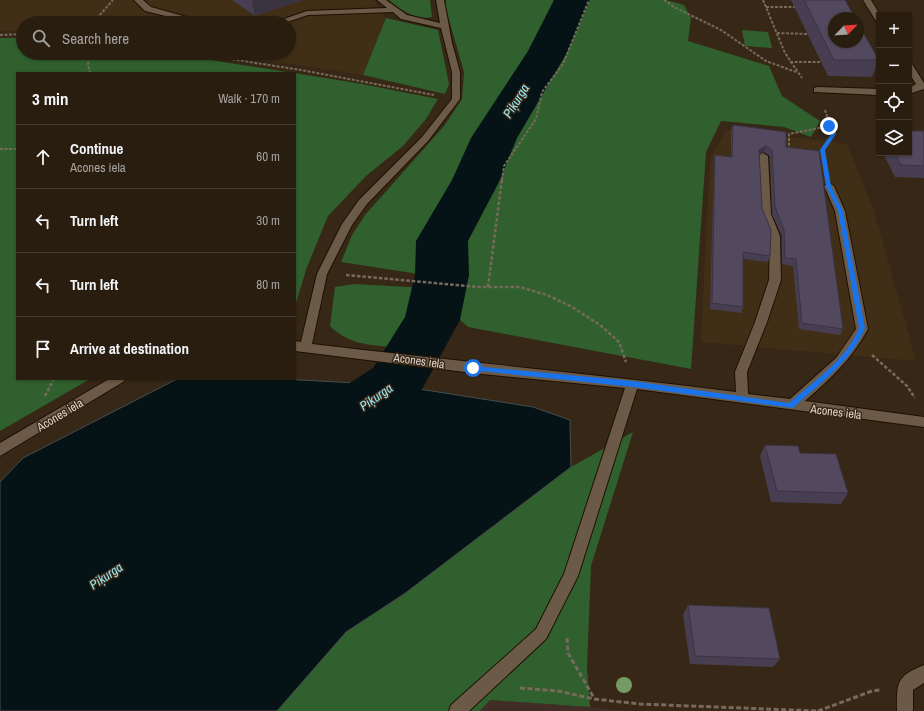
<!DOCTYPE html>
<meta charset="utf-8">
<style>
body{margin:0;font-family:"Archivo Narrow",sans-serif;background:#312619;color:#f1f3f6}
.controls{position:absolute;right:12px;top:12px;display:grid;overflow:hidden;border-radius:0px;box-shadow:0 1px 3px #0004}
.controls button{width:36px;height:36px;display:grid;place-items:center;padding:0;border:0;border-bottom:1px solid #453b30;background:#291d10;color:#f1f3f6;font:20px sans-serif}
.compass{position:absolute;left:828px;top:12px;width:36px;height:36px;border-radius:50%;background:#291d10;box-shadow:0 1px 3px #0004;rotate:65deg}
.stop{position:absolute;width:12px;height:12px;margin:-9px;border:3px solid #1a73e8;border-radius:50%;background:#fff}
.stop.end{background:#1a73e8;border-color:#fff;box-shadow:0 1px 4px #0008}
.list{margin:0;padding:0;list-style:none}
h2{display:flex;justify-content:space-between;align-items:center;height:52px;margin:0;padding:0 16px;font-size:17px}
h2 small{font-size:13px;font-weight:400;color:#a5a29f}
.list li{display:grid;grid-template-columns:26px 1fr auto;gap:12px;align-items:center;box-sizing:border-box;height:64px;padding:0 16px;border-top:1px solid #453b30}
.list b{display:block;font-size:15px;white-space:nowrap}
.list p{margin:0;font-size:13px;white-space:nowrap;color:#a5a29f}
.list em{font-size:13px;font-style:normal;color:#a5a29f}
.icon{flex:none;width:22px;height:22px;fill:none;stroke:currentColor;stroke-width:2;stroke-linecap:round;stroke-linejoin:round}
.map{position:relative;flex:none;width:924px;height:711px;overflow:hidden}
.search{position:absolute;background:#291d10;box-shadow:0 1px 3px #0004;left:16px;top:16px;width:280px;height:44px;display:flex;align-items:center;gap:10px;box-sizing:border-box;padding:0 14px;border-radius:22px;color:#a5a29f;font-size:15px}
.panel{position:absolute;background:#291d10;box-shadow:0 1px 3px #0004;left:16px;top:72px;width:280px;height:308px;border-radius:0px}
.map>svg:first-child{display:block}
</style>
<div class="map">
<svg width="924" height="711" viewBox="0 0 924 711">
<rect width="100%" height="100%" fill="#372716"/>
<g fill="#412e16">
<polygon points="0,0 374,0 386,18 363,75 220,53 289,53 289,23 23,23 23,31 0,31"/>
<polygon points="726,129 847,144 874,211 916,361 701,342 710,160"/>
</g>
<polygon fill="#402d26" points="490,700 590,707 626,711 480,711"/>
<g fill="#2f602d">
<path d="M389,0h41l2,17c-15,4 -31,-7 -43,-17z"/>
<polygon points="446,0 559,0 531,51 498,101 448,199 425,236 425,275 341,262 352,235 365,215 444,126 462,99 464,72 446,9"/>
<polygon points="581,0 666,0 684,5 691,18 688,41 769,66 782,96 820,121 811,137 784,127 721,121 706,152 691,369 468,327 452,313 459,238 560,48"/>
<polygon points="386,18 438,30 449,84 445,94 363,75"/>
<polygon points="742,30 768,32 772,48 745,46"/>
<polygon points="0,38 23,38 23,53 167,53 293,73 17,73 17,379 90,379 0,431"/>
<polygon points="295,73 362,84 438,99 426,119 403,146 366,176 328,216 307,267 295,306"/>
<path d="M354,284l73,4 -6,31 -17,29c-28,-3 -53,-1 -74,-22l5,-39z"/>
<polygon points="633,432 591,566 587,668 590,707 490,700 480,711 277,711 346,632 404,594 571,467"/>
</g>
<polygon fill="#051316" stroke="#464d4c" points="177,379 282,379 394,385 533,407 570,420 571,467 404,594 346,632 277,711 0,711 0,482 23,458"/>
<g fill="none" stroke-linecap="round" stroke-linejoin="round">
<polygon fill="#051316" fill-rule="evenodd" points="554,0 590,0 568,51 517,138 500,180 468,241 469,275 460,320 415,402 349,448 327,456 305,448 296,430 305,412 373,368 405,317 415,275 416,241 452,180 471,138 528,51"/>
<defs>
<g id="minor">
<polygon points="134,0 143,0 151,7 208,23 195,23 145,11"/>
<path d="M377,0h9l21,15 33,8 -4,-23h8l8,43 8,29v27l-32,42 -61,63 -15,21 -25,49 -15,70c141,17 283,30 424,48l-1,-20 20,-50 14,-42 1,-44 -9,-22 -3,-58 5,-3 5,3 3,58 9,22 1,44 -14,42 -20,50 1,22 42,5 46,-41 20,-29 -21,-118 -11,-25 5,-3 5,3 11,25 23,118c-16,30 -38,50 -63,72l119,16v10l-287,-38 -59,187 -32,63 -77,72h-20l2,-6 85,-76 28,-55 61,-186 -152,-15 -178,-22v-10l6,1 16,-68 25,-50 17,-24 63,-63 30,-38v-27l-11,-44 -40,-9 -8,-7 -85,3 -24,8h-12l35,-12 80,-3z"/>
<polygon points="863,0 871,0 880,15 879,21 876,21"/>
<polygon points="909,63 912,64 924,83 924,89 909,94 909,88 916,84 909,73"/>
<polygon points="817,87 879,89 879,95 814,92 814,88"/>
<polygon points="109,379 125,379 123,382 0,456 0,443"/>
<path d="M924,665v18l-11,7v21h-16c0,-28 -2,-34 27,-46z"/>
</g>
</defs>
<use href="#minor" stroke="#1e1002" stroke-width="2"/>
<g stroke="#77695b" stroke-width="2" stroke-dasharray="3 1.5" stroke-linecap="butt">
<polyline points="664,0 674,7 721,30 766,61 796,72"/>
<polyline points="763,0 785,53 802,78"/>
<polyline points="766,7 795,7"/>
<polyline points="96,23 97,18 113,0"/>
<polyline points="777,33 807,34"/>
<polyline points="0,35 23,34"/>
<polyline points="90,53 88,64 90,73"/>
<polyline points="192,53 301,70 434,95"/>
<polyline points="790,62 821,62"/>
<polyline points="875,62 879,68"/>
<polyline points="825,110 833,134 822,150 826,170"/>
<polyline points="0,149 17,149"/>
<polyline points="789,150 789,134 829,126"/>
<polyline points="502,180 504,166 536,119 542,92 563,64 589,0"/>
</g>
<g stroke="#77695b" stroke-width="2.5" stroke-dasharray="3.5 2" stroke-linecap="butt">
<polyline points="346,275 477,287 520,287 547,295 572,307 600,325 619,342 626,362"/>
<polyline points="488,287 502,179"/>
<polyline points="872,355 907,386 915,398"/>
<polyline points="45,396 54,379"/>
</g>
<g stroke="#77695b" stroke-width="3" stroke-dasharray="5 2.5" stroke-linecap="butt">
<polyline points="567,638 568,653 594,698"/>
<polyline points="520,688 558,691 594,699 640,704 817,711"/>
<polyline points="818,711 872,691 880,690"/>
</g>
<use href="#minor" fill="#6b5a47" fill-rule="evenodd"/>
</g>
<circle fill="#769a64" cx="624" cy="685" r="8"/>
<g fill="#473f51">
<polygon points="232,0 303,0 255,16"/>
<polygon points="791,0 845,0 879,60 872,77 828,76"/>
<polygon points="733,125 786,147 843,329 840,335 799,329 793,266 782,264 782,236 772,214 770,156 764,152 759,155 762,208 770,256 768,262 743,259 743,307 741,313 710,309 714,161 715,155 731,157 731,131"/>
<polygon points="924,131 924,178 895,177 883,153 909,153"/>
<polygon points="879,138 879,145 877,142"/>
<polygon points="765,445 800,453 848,493 841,504 771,502 760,456"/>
<polygon points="688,605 780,659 773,667 690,664 683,615"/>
</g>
<g fill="#3a3342">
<polygon points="253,0 303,0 255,16 252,1"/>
<polygon points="766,146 764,152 756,156 759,150"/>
</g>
<g fill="#53495e" stroke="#3a3342">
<polygon points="804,0 845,0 855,18 834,18 834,42 858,42 858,24 879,60 834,60"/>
<polygon points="733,125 786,132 786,147 819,151 843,329 802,323 796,259 785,258 784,230 775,207 772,150 766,146 759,150 762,208 771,230 770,256 743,252 743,307 712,303 715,155 732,157"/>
<polygon points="909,131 924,131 924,166 901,165 895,153 909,153"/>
<polygon points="765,445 798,446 800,453 836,454 848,493 777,491"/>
<polygon points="688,605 769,608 780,659 695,656"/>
</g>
<path fill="#1a73e8" d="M827,125h4l5,9 -11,16 6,36 12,25 22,117c-14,34 -46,56 -72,80l-160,-21 -162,-17v-3l2,-1 160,15 156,22c25,-22 57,-43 70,-75l-21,-117 -12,-25 -6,-36 11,-16z"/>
<g text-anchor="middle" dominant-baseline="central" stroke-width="3" stroke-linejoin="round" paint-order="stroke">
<g font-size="12" fill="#dfd5ca" stroke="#372716">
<text transform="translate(419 361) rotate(8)">Acones iela</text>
<text transform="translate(836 412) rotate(7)">Acones iela</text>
<text transform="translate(60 415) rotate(-31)">Acones iela</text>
</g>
<g font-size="13" font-style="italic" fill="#97e9f9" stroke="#372716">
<text transform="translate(516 101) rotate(-58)">Piķurga</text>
<text transform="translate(376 397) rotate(-35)">Piķurga</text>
<text transform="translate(106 576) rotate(-34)">Piķurga</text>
</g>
</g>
</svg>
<div class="controls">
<button>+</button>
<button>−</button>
<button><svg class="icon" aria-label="locate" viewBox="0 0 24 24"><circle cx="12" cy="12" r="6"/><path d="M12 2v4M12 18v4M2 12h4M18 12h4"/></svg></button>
<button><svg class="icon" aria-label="layers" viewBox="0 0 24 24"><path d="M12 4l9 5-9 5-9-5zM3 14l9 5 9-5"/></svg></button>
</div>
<svg class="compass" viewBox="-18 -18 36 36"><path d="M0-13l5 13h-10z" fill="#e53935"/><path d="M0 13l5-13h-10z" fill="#a5a29f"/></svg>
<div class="stop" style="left:473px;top:368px"></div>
<div class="stop end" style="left:829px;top:126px"></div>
<div class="search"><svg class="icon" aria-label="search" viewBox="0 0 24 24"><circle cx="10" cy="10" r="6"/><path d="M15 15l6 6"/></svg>Search here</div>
<section class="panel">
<h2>3 min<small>Walk · 170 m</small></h2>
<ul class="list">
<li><svg class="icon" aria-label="ahead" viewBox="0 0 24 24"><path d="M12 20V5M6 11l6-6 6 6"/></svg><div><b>Continue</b><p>Acones iela</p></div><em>60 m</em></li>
<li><svg class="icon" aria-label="left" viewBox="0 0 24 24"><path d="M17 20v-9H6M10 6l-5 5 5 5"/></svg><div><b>Turn left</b></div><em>30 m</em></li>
<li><svg class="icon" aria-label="left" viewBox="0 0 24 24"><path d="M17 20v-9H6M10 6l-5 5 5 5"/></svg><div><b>Turn left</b></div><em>80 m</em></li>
<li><svg class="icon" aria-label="arrive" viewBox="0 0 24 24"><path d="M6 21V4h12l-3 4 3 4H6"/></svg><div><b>Arrive at destination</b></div></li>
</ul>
</section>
</div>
